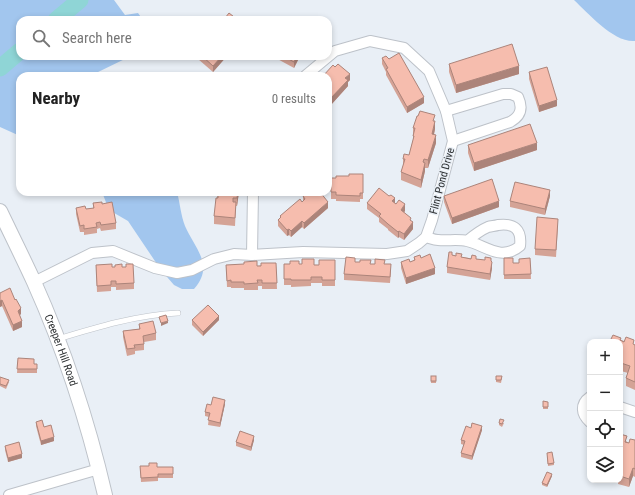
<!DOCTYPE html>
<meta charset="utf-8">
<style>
body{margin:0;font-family:"Roboto Condensed",sans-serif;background:#f6f6f6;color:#222}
.controls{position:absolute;right:12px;bottom:12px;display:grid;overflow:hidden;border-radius:8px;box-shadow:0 2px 6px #0003}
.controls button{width:36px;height:36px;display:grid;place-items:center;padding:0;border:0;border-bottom:1px solid #e0e0e0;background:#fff;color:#222;font:20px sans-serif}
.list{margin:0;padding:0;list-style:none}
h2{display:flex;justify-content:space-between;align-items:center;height:52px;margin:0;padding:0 16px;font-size:17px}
h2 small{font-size:13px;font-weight:400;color:#767676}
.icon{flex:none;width:22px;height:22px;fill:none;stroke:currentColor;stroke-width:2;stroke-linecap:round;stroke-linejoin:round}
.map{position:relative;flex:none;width:635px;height:495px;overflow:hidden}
.search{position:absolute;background:#fff;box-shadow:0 2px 6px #0003;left:16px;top:16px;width:316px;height:44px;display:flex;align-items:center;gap:10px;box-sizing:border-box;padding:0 14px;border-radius:12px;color:#767676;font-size:15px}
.panel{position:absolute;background:#fff;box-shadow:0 2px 6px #0003;left:16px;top:72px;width:316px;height:124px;border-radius:12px}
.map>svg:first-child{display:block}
</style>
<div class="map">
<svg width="635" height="495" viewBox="0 0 635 495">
<rect width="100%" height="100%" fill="#e9eff6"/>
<g fill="#a2c6ee">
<polygon points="0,0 114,0 125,15 138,13 143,20 20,20 20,56 131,56 94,74 91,76 20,76 20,136 0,127"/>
<path d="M574,0h61v41c-21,2 -47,-28 -61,-41z"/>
<path d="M102,192h75c3,11 4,24 8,34 10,23 30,39 9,63h-12l-8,-4 -13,-15 -33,-49 -19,-11z"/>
</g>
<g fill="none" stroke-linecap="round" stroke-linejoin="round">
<g stroke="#8fd5d6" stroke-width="17">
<polyline points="56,20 80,0"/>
<polyline points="0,68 20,51"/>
</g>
<defs>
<path id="lane" d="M58,339c39,-12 79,-24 120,-26"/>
<g id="street">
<path d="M446,111l57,-17h8l7,3c5,11 3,19 -8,25l-57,19"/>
<path d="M426,237c4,1 8,3 12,3 9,1 20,-1 29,1 18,4 34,21 53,5 2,-17 -6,-23 -22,-21 -3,1 -7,1 -10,2 -7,3 -15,9 -21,14"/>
<polyline points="252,255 253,192"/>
<polyline points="34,282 92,253 113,251 155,268 177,273 192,270 214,259 234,254 252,255 303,252 387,254 407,251 419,243 426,237 432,220 453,141 446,111 429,71 404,48 370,41 335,51 305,76"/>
<path d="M590,397c-10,7 -9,17 0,25"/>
<polyline points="620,407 635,412"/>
<polyline points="9,495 99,469"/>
</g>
<g id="secondary">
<path id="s1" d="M0,211c11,23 23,47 34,71 31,69 54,140 71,213"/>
</g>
</defs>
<use href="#lane" stroke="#bdc2c9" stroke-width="6"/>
<use href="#street" stroke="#bdc2c9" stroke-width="12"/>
<use href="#secondary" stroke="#bdc2c9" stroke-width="16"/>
<use href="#lane" stroke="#fff" stroke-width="5"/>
<use href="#street" stroke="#fff" stroke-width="10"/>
<use href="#secondary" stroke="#fff" stroke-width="14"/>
</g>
<g fill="#d4a396">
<polygon points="198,56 227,56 213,72 198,59"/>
<polygon points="272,56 300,56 294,68"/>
<polygon points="382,58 389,59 424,103 407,113 386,75 386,72 382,64"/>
<polygon points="449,64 519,74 456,93 449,72"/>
<polygon points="529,72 557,106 539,112 529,79"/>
<polygon points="328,76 350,80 348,82 348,86 330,106 328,104"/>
<polygon points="435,121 435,129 434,135 436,143 428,168 425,168 425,171 421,188 401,180 401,172 403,166 403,159 409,155 413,140 413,128"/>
<polygon points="468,145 537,150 474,171 468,153"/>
<polygon points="363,174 363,199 360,199 360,202 336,201 336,199 331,199 331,178 336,178"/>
<polygon points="216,192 239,192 237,206 236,206 235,226 214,224 214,216 218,193 216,193"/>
<polygon points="275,192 293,192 292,194 275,193"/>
<polygon points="303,196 328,208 304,229 302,227 291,237 289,235 287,236 278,226 278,220 280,218 280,216 303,201"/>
<polygon points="444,196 499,207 452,224 444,202"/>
<polygon points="550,196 545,215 510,207 510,201"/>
<polygon points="93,203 102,204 116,223 116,229 101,231 100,228 97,229 97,233 84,235 84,232 80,232 76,214 76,208 86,209 93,208"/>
<polygon points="367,203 395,203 405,211 404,212 411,221 413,229 404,240 399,237 398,238 388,230 388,229 379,222 379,218 367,209"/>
<polygon points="558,225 556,257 535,255 535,249"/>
<polygon points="452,255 462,257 491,261 492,268 490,280 447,273 447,267"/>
<polygon points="414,257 421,258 435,274 406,284 401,268 401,262 410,262 414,261"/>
<polygon points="504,258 513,263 519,263 530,258 531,279 504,279"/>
<polygon points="335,260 335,286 322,286 322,283 311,283 311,286 291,287 291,285 284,285 284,264 319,265"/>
<polygon points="355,262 371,264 385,264 391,271 390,283 344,280 344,274"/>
<polygon points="276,263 277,289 262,289 262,286 258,286 258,290 244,290 244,288 231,288 231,287 227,287 226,265 257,266"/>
<polygon points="96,265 112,267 122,267 134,283 134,289 116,290 116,287 111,287 111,291 97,292"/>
<polygon points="0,293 21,314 19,315 22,327 13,331 2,306 0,307"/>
<polygon points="192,320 219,320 203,336 192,325"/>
<polygon points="139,324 156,333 156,340 144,342 144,350 135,351 135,354 127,356 123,337 123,331 139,329"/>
<polygon points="621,340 635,345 635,390 626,386 626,378 628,373 621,371 620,373 620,342 610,341"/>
<polygon points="18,358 34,364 37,364 37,373 17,373"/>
<rect x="431" y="376" width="5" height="7"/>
<polygon points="502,378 501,383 496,382 496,380"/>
<polygon points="0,379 9,382 6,389 0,386"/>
<polygon points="548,402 548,409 543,409 543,407"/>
<polygon points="225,404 220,427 208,425 209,417 205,416 205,412 211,405"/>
<polygon points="36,422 44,427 54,441 41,445 36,426"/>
<polygon points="499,423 504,423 502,427 499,425"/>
<polygon points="471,428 482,430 472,460 461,457 461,453 464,445 461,444 461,440"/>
<polygon points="620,434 627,442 629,443 635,440 635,477 633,476 629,487 618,484 618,480 620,480"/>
<polygon points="254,440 251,451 236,446 236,442"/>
<polygon points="5,446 22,458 8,462 5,450"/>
<polygon points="547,455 554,463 554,465 548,466"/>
<polygon points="140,466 157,467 173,467 173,478 158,478 158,481 141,482"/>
<polygon points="552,476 547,487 542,485 542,483"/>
</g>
<g fill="#ac847a">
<polygon points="222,56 227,56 213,72 213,66"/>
<polygon points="297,56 300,56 294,68 294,62"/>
<polygon points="519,66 519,74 456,93 456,85"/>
<polygon points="350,74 350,80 348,82 348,86 330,106 330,99 345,78"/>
<polygon points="424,97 424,103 407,113 407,107"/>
<polygon points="557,100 557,106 539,112 539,106"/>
<polygon points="435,121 435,129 432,142 432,134"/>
<polygon points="436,135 436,143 428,168 428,160"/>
<polygon points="537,143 537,150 474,171 474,163"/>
<polygon points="424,159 424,167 425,163 425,171 421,188 421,180"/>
<polygon points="550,190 550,196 545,215 545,209"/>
<polygon points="238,192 239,192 237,206 237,198"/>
<polygon points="395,198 395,204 392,201"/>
<polygon points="499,201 499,207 452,224 452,218"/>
<polygon points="328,202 328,208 304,229 304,223"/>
<polygon points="405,204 405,211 401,216 401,210"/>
<polygon points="302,221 302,227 291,237 291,231"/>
<polygon points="413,222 413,229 404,240 404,234"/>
<polygon points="289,229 289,235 287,236 287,230"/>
<polygon points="399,231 399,237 398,238 398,232"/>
<polygon points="492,262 492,268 490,280 490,274"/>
<polygon points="435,268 435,274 406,284 406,278"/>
<polygon points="2,300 2,306 0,307 0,301"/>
<polygon points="21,308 21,314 18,317 18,311"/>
<polygon points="219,316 219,320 203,336 203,332"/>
<polygon points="22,321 22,327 13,331 13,325"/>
<polygon points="168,321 168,323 161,326 161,323"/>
<polygon points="621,363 621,371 620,373 620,365"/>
<polygon points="225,400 225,404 220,427 220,423"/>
<polygon points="482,426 482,430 472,460 472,456"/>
<polygon points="254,436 254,440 251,451 251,447"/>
<polygon points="54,437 54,441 41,445 41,441"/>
<polygon points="22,454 22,458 8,462 8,458"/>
<polygon points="633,468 633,476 629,487 629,479"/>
<polygon points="552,474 552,476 547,487 547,485"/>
</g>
<g fill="#f6bdae" stroke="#ac847a">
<polygon points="229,13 238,20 228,20 225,18"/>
<polygon points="261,18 265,20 259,20"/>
<polygon points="512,44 519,66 456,85 449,64"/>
<polygon points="399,53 424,97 407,107 386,69 388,68 382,58 386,56 389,59"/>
<polygon points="202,56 222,56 213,66"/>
<polygon points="283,56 297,56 294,62"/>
<polygon points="338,64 350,74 345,78 348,80 330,99 328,98 328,76 323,76 333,65 335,67"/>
<polygon points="547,67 557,100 539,106 529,72"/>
<polygon points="420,111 435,115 433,121 435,121 432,134 436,135 428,160 424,159 423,162 425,163 421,180 401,172 405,159 403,159 404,154 409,155 414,136 413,136 415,128 413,128 417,116 418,116"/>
<polygon points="530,124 537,143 474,163 468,145"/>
<polygon points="349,174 363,174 363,193 360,193 360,196 336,195 336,192 331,192 331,178 336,178 336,176 349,176"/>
<polygon points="492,179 499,201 452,218 444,196"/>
<polygon points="515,182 550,190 545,209 510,201"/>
<polygon points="379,188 389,196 391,195 395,198 392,201 396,204 399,200 405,204 401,210 411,218 410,220 413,222 404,234 399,231 398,232 388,224 379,216 381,214 367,203"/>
<polygon points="218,192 238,192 237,198 233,198 233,202 236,202 235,218 214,216 216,198 218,198"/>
<polygon points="307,192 320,192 328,202 304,223 302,221 291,231 289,229 287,230 278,220 281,217 280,216 300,199 302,202 305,199 303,196"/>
<polygon points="102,202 102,204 112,202 116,223 101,225 100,222 96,223 97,227 84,229 84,225 80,226 76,208 85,206 86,209 94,208 93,203"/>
<polygon points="537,217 558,219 556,250 535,249"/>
<polygon points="449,252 452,252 452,255 456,256 456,253 462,254 461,257 471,259 472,255 476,256 476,259 485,260 485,257 491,258 491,261 492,262 490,274 447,267"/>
<polygon points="430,254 435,268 406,278 401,262 409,259 410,262 415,260 414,257 420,255 421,258"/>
<polygon points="346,257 355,258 355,262 360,262 360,260 371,260 370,264 375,264 375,259 385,260 384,264 391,264 390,277 344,274"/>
<polygon points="504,258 513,258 513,263 519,263 519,259 530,258 531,274 504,275"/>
<polygon points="302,259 314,259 314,265 319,265 319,260 335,260 335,280 322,280 322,277 311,277 311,280 291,280 291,279 284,279 284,264 290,264 290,261 299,261 299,264 302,264"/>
<polygon points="257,261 257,266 261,266 261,263 276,263 277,283 262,283 262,280 257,280 258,283 244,284 244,282 231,282 231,280 227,281 226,265 244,264 244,262"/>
<polygon points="112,264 112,267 115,267 115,265 122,264 122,267 126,267 126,264 133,264 134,283 116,284 116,281 111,281 111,285 97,286 96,265"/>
<polygon points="10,288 15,300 16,299 21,308 18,311 22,321 13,325 2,300 0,301 0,293"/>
<polygon points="208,305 219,316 203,332 192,320"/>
<polygon points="166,315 168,321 161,323 159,317"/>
<polygon points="153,321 156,333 143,336 144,344 134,345 135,348 127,349 123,331 140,329 139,324"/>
<polygon points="613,335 621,338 620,340 624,342 626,337 634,340 633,344 635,345 635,382 626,378 630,366 621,363 620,365 620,342 604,342 605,340 610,341"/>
<polygon points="18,358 34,359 34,364 37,364 37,369 17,369"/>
<rect x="431" y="376" width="5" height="5"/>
<polygon points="496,376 502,376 501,380 496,380"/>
<polygon points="0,377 9,380 6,386 0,384"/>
<polygon points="213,397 225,400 220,423 208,420 210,413 205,412 207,404 211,405"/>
<polygon points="543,401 548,402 548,407 543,407"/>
<polygon points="500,419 504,420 502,424 499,423"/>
<polygon points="42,420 44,427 51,425 54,437 41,441 36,422"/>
<polygon points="472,423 482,426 472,456 461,453 465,441 461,440 466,426 471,428"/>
<polygon points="240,431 254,436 251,447 236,442"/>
<polygon points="620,434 627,436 625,442 629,443 630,439 635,440 635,469 633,468 629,479 620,476 620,470 622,463 620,462"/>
<polygon points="19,442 22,454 8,458 5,446"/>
<polygon points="552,452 554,463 548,464 547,453"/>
<polygon points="149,463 157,463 157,467 173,467 173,474 158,474 158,477 141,478 140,466 149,466"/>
<polygon points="547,472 552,474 547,485 542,483"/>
</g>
<g text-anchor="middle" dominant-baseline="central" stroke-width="3" stroke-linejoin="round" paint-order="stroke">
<g font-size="11" fill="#2d3032" stroke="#e9eff6">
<text transform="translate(442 181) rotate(-75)">Flint Pond Drive</text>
<text stroke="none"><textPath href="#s1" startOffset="152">Creeper Hill Road</textPath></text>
</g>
</g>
</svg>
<div class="controls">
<button>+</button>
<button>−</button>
<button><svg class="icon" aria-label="locate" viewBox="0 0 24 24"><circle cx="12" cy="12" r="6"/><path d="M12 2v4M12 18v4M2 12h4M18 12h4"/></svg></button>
<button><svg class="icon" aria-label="layers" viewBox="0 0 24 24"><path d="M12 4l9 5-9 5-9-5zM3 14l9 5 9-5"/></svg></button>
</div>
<div class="search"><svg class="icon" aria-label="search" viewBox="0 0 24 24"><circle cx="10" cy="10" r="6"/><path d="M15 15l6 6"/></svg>Search here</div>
<section class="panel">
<h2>Nearby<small>0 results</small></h2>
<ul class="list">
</ul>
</section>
</div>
